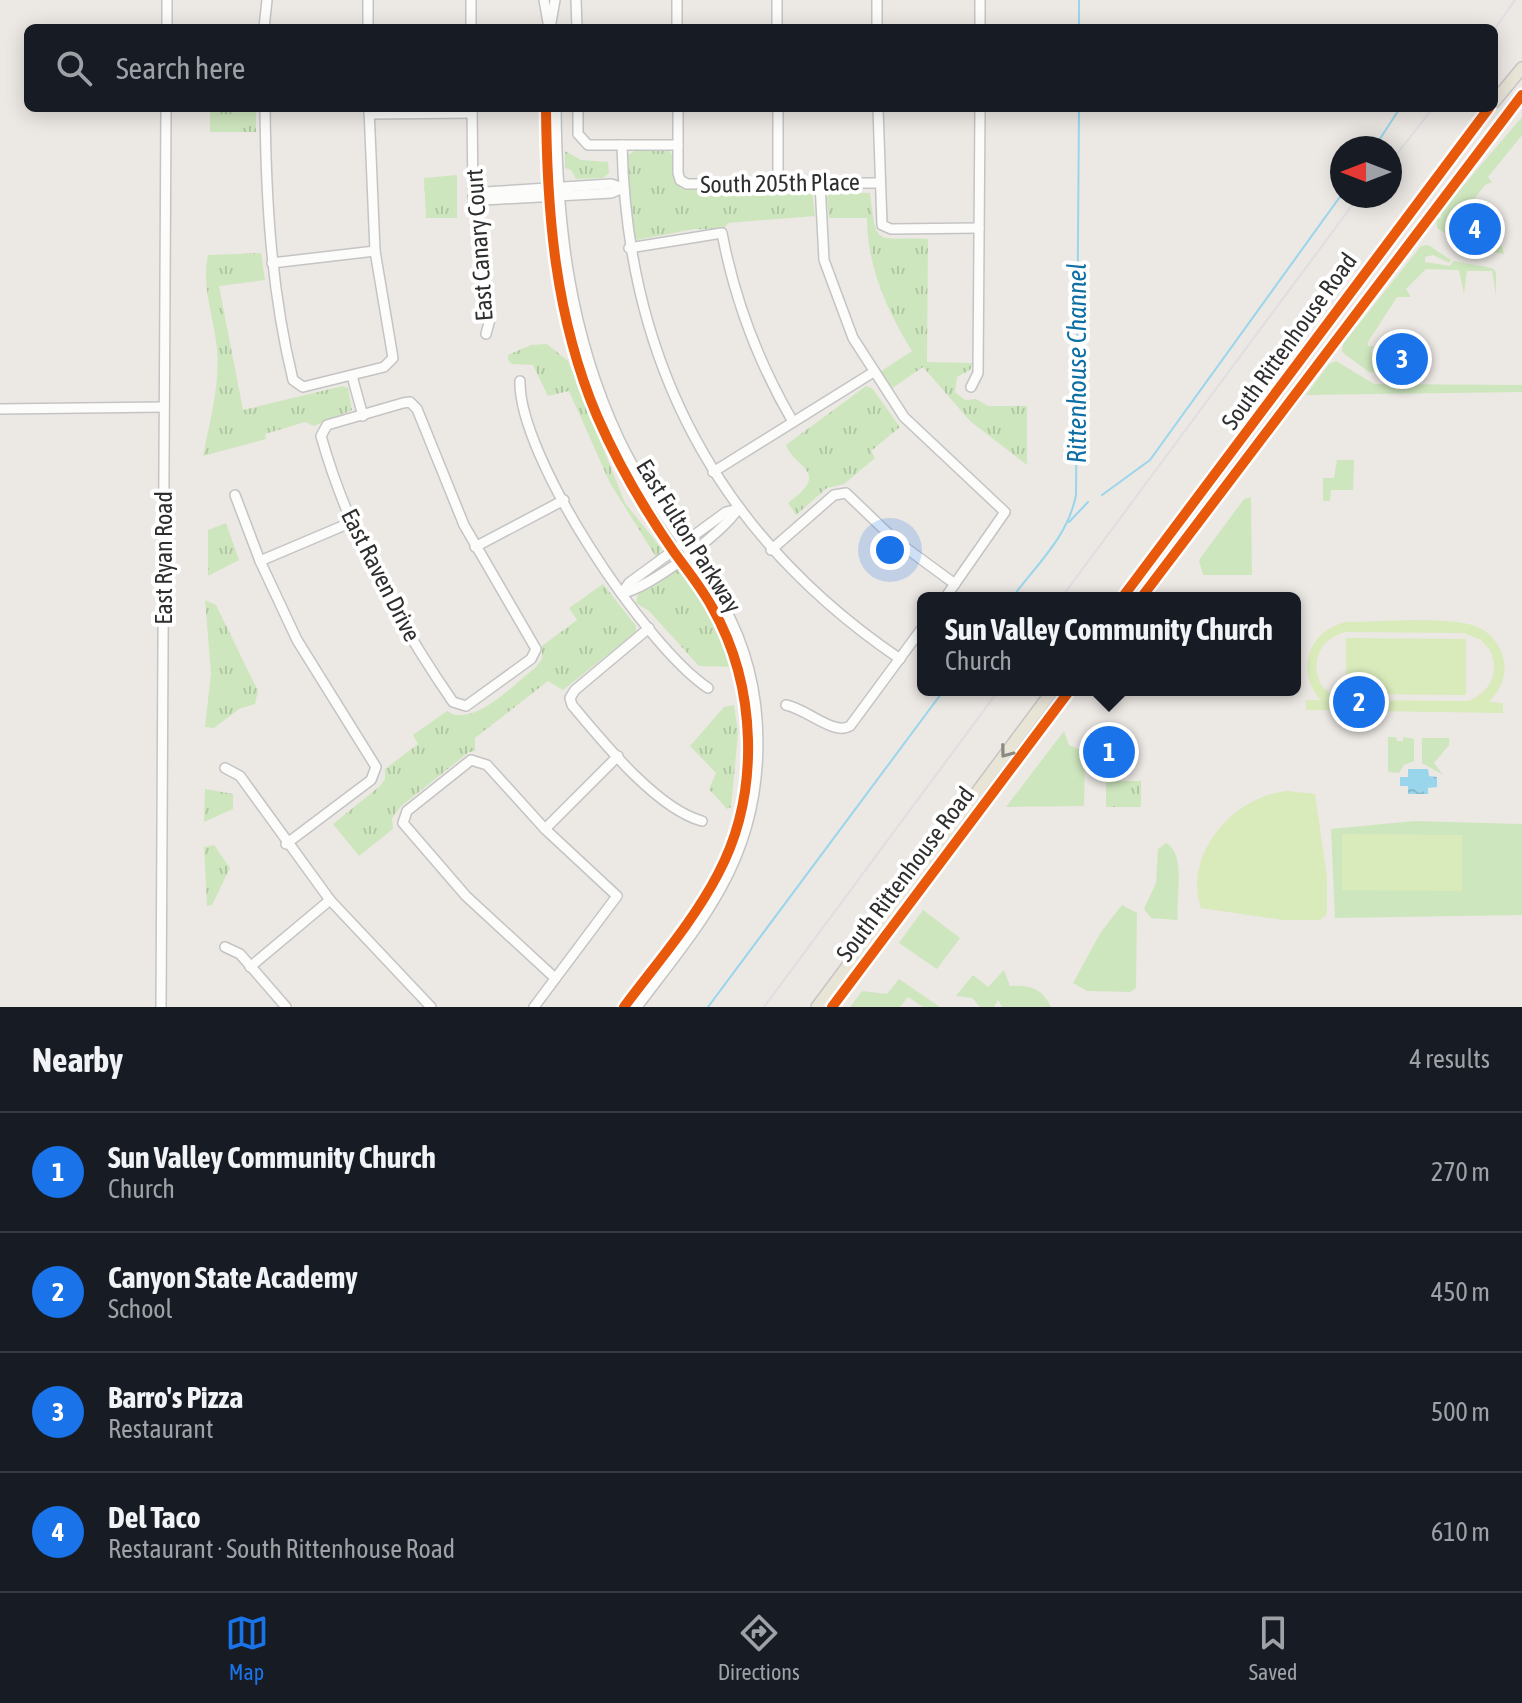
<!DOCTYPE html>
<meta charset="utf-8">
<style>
body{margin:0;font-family:"Asap Condensed",sans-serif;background:#20242c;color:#f1f3f6}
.compass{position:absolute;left:1330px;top:136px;width:72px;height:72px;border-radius:50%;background:#171b24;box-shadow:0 4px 20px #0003;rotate:270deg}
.you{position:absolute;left:890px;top:550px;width:28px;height:28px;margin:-20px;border:6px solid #fff;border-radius:50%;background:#1a73e8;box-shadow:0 0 0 12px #1a73e833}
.badge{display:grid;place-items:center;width:52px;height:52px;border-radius:50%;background:#1a73e8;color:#fff;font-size:26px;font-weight:700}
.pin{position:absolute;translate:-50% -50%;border:4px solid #fff;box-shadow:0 2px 8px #0006}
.popup{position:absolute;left:917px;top:592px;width:384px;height:104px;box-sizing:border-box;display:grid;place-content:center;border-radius:12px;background:#171b24;filter:drop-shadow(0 2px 6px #0005);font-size:26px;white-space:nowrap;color:#9ea1a6}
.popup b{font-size:30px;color:#f1f3f6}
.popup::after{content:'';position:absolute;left:50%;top:100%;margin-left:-16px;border:16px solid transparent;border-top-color:#171b24}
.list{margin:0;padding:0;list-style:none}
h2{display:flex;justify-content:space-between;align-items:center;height:104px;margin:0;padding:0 32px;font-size:34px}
h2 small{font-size:26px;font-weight:400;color:#9ea1a6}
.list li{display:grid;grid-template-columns:52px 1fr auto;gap:24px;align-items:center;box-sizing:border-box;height:120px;padding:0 32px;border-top:2px solid #363941}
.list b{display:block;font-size:30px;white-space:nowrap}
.list p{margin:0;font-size:26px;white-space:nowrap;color:#9ea1a6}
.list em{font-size:26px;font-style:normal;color:#9ea1a6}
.icon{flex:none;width:44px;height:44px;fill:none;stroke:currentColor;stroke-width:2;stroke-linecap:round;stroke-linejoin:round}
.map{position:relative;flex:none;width:1522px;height:1007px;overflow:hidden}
.search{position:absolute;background:#171b24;box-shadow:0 4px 20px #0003;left:24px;right:24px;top:24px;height:88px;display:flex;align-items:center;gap:20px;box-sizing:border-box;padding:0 28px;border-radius:12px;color:#9ea1a6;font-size:30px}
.sheet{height:584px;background:#171b24}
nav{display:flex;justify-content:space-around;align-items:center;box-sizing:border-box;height:112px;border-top:2px solid #363941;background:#171b24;font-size:22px;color:#9ea1a6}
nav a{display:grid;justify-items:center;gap:4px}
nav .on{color:#1a73e8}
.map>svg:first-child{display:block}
</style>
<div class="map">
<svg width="1522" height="1007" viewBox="0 0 1522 1007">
<defs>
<pattern id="park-tufts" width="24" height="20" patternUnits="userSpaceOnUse" patternTransform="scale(2)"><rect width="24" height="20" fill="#cee6be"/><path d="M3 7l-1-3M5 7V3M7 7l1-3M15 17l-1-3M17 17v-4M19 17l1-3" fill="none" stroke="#b1c6a4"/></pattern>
<pattern id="water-ripples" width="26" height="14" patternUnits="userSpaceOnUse" patternTransform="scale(2)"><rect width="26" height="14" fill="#99d6ec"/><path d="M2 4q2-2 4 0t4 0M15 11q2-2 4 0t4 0" fill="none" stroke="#84b8cb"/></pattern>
</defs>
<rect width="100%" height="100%" fill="#ece8e4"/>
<g fill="#cee6be">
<path d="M1522,117v18l-34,42 4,5 -7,3 -29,38c5,21 28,23 46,23l2,8 -36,-6 -31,-20 -1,-9 5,-1v-6z"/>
<polygon points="1428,245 1451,260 1449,263 1433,255 1425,257 1425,262 1450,266 1453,261 1492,268 1496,272 1496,296 1492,271 1467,271 1464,294 1459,270 1426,269 1406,289 1411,297 1397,297 1368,342 1368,346 1374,346 1371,351 1375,355 1380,349 1383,351 1383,372 1396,375 1369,372 1342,352 1343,344 1421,246"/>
<polygon points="1336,361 1374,384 1522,385 1522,392 1306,395 1329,364"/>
<polygon points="1337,460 1354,460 1353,490 1331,490 1330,501 1323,501 1323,478 1334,478"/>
<polygon points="1251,497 1252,575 1203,575 1199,560 1244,499"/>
<polygon points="1064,731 1069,745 1085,752 1084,806 1006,807"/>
<polygon points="1388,737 1396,737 1397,741 1403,741 1403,737 1414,739 1414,761 1404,765 1399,773 1388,772"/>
<polygon points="1422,738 1449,738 1449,745 1434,763 1443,775 1422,763"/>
<polygon points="1414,821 1522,824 1522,915 1335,918 1331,829"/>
<path d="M1166,843c21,11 9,56 12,77l-27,-2 -7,-9 12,-26 2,-34z"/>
<polygon points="1122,905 1137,913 1136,988 1130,992 1087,991 1073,983 1101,932"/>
<polygon points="923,910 960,938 937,969 899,943"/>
<path d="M1004,970l6,16c20,-1 32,2 41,21h-49l-4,-7 -4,7h-14l-8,-9 -16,-2 17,-21 15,12z"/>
<polygon points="899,979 940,1007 923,1007 908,997 900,1007 850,1007 862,991 887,994"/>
</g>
<g fill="url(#park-tufts)">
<polygon points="256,109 256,132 210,132 210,110"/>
<polygon points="565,151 581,160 608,162 609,173 603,178 576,179 571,170 565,168"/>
<path d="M634,151h35c10,11 1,26 13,38l130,2 3,25 -87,7 -5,7 -29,-1 -57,11 -5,-5 -5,-79z"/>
<polygon points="457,175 457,218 426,218 424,178"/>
<path d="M830,192l40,1c7,57 4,43 58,46l-1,123 46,1 -3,7 -13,7 -2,15 10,8 11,-1 12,7h39v59l-57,-44 -47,-54 -32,22 -11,-17 32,-21c-25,-40 -45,-85 -45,-133h-38l-2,-20z"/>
<path d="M261,253l4,27 -46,6 24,124 100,-24 5,2 4,22 -38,16 -9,-4 -40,12 1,5 -63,17c7,-36 17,-70 14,-107 -3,-33 -16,-60 -9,-94z"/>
<polygon points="547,344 568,361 625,503 662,549 656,557 610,483 569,391 548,396 533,365 512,364 508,360 508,355 531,345"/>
<path d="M866,386l6,2 28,39 -29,24 4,7 -31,26 -17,4 -31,27 -8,-12c44,-32 7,-34 -2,-58z"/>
<polygon points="226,523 239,560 208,576 208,530"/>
<path d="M673,568c26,2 52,76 60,99l-34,-1 -50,-55 -13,-8 2,-11z"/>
<path d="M603,584l33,42v6l-73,58 -15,-9 -73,57v13l-6,1 -69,55 -8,12 1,10 -34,27 -26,-32 47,-38 5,-7v-10l33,-25 -5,-9 34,-24c26,18 68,-28 88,-43l7,-9v-13l35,-26 -8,-12z"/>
<polygon points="205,600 216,605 258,691 255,704 239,709 214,728 205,727 211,673"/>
<polygon points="734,705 738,733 731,807 727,809 709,789 716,773 690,746 724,707"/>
<rect x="1106" y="781" width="35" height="26"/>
<polygon points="205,789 233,794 233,809 204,822"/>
<polygon points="214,845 230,868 212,905 207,906 204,847"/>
</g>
<g fill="#d9eabb" fill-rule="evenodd">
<path d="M1346,622c31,0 103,-6 129,4 14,5 24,17 28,31 5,17 -2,32 -14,45l14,1v10l-197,-3v-10h15c-26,-29 -13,-69 25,-78zM1346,632l118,1 17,7 9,10c10,22 1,42 -22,51l-123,-1 -11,-3 -13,-12c-11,-24 -1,-47 25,-53z"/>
<polygon points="1346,638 1466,639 1466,695 1346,694"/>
<path d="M1288,791l27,3 12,83v37l-7,6h-37l-82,-12c-19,-54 34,-113 87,-117z"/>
<polygon points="1342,834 1462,835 1462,891 1342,890"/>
</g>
<polygon fill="url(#water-ripples)" points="1408,769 1428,769 1429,776 1437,777 1437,787 1428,788 1428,794 1408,794 1408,786 1400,786 1400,777 1408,777"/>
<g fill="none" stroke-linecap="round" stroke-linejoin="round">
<g stroke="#99d6ec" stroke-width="2">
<polyline points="1079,28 1079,0"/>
<polyline points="1374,148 1400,108"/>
<polyline points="1102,495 1150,460 1342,194"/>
<polyline points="1069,522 1088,502"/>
<path d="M1012,598c24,-33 56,-61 64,-103l3,-387"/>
<polyline points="708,1007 944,690"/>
</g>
<defs>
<g id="minor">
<polyline points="368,0 368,28"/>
<polyline points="471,0 471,28"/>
<polyline points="544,0 549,28"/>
<polyline points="576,0 577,28"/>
<polyline points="677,0 677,28"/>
<polyline points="777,0 777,28"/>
<polyline points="877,0 877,28"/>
<polyline points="167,28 167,0"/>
<polyline points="264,28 267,0"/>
<polyline points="550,28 555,0"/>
<polyline points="980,28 980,0"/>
<path d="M265,108c1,92 6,182 28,272l10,7 81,-20 9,-9 -18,-107 -6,-143"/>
<polyline points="472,108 473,197 490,319 486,334"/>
<path d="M546,108c1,106 9,209 51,308 21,48 47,93 77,136 13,18 27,35 38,55 45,79 49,186 6,267 -25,48 -62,90 -94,133"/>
<path d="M556,108c1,116 13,224 63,331 28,59 70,107 103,164 49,86 47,199 -1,285 -23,42 -55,80 -84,119"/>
<polyline points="578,108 578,134 588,145 678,145"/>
<polyline points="678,108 678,173 680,180 687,184 879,183"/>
<polyline points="778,108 778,184"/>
<polyline points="878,108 882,225 891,229 979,228"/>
<polyline points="369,114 472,113"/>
<path d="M622,145c5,219 97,391 278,514"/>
<polyline points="820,183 824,260 853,338 904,417 1005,512 945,598"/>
<polyline points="473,197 484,200 611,193 623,188"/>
<polyline points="473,197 485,192 611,184 623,188"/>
<path d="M629,248l93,-15c13,69 36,129 71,189"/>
<polyline points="272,263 375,251"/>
<polyline points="352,376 363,416"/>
<path d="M520,381c-2,75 125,265 188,307"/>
<polyline points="971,387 978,373 980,108"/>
<path d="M403,403l7,-1 7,7 47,116 72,124 -5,10 -65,47 -13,-4c-56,-81 -105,-170 -132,-266l6,-11z"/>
<polyline points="0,409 164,407"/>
<polyline points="713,472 872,373"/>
<polyline points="235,495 260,561 297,640 376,767 371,780 286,844"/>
<polyline points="475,547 564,500"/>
<polyline points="771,550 834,495 846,493 895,540 955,584"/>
<polyline points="260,561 352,522"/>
<path d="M622,593c26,-4 102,-61 116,-84"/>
<polyline points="622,593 629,583 726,512 738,509"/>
<path d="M649,628l-74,62 -5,8 2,7c30,36 85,104 130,116"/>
<path d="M786,705c21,4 48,31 64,21l73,-99"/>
<polyline points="225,768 240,776 330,900 431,1007"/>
<polyline points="545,829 618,756"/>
<polyline points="225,947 240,954 286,1007"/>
<polyline points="250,967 330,900"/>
<polyline points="161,1007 166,108"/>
<polyline points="534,1007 617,896 545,829 487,765 471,760 407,811 403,823 466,896 555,978"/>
</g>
<g id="major">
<polyline points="1494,102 1522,68"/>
<polyline points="1122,598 1489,108"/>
<polyline points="1141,598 1522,95"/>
<polyline points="817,1007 1053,690"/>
<polyline points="832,1007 1070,690"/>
</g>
</defs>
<use href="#minor" stroke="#c5c4c5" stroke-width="12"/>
<use href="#major" stroke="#c6c5c4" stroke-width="14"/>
<use href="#minor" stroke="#fcfcfb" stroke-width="9"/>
<use href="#major" stroke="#e8e4d6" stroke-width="11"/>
<g stroke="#dfdfe1" stroke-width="2">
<polyline points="1494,30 1515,0"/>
<polyline points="1390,163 1433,108"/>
<polyline points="1061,598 1359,196"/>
<polyline points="764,1007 999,690"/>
</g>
<defs>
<g id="cycleway">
<path d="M546,108c1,106 9,209 51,308 21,48 47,93 77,136 13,18 27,35 38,55 45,79 49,186 6,267 -25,48 -62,90 -94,133"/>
<polyline points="1122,598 1489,108"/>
<polyline points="1141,598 1522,95"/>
<polyline points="832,1007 1070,690"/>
</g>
</defs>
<use href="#cycleway" stroke="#fff" stroke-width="15"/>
<use href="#cycleway" stroke="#e8590c" stroke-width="10"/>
</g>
<defs><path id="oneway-chevron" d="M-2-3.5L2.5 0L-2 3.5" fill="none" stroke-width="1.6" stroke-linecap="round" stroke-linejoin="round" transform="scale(2)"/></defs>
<use stroke="#8b8982" href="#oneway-chevron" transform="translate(1006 752) rotate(127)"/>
<g text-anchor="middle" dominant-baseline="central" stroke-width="8" stroke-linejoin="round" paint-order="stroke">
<g font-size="24" fill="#2e2e2e" stroke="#fff">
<text transform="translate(780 183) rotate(-1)">South 205th Place</text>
<text transform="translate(479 245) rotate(-94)">East Canary Court</text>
<text transform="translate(1289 341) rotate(-54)">South Rittenhouse Road</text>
<text transform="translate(689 536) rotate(58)">East Fulton Parkway</text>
<text transform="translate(163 558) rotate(-90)">East Ryan Road</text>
<text transform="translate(381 575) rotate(63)">East Raven Drive</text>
<text transform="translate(905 874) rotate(-53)">South Rittenhouse Road</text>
</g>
<g font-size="26" font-style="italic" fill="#0d6fa3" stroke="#fff">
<text transform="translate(1077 363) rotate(-90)">Rittenhouse Channel</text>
</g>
</g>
</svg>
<svg class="compass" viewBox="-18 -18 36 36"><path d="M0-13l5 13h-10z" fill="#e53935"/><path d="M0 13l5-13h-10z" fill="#9ea1a6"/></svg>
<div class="you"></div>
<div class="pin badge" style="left:1109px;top:752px">1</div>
<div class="popup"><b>Sun Valley Community Church</b>Church</div>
<div class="pin badge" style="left:1359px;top:702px">2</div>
<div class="pin badge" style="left:1402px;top:359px">3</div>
<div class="pin badge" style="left:1475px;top:229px">4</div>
<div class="search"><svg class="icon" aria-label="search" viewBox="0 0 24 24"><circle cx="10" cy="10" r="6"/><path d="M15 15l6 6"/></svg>Search here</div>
</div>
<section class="sheet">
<h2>Nearby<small>4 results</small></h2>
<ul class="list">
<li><span class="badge">1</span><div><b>Sun Valley Community Church</b><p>Church</p></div><em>270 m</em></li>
<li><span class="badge">2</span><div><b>Canyon State Academy</b><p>School</p></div><em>450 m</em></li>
<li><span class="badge">3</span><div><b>Barro's Pizza</b><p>Restaurant</p></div><em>500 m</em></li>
<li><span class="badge">4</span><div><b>Del Taco</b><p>Restaurant · South Rittenhouse Road</p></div><em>610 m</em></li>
</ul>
</section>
<nav>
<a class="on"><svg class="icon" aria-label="map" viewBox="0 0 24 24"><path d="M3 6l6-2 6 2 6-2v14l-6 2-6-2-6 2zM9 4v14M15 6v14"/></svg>Map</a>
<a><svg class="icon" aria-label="directions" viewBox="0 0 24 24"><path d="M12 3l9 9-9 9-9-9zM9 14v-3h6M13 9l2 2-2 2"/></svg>Directions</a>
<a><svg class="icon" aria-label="saved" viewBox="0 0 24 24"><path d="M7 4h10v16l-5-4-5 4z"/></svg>Saved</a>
</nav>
